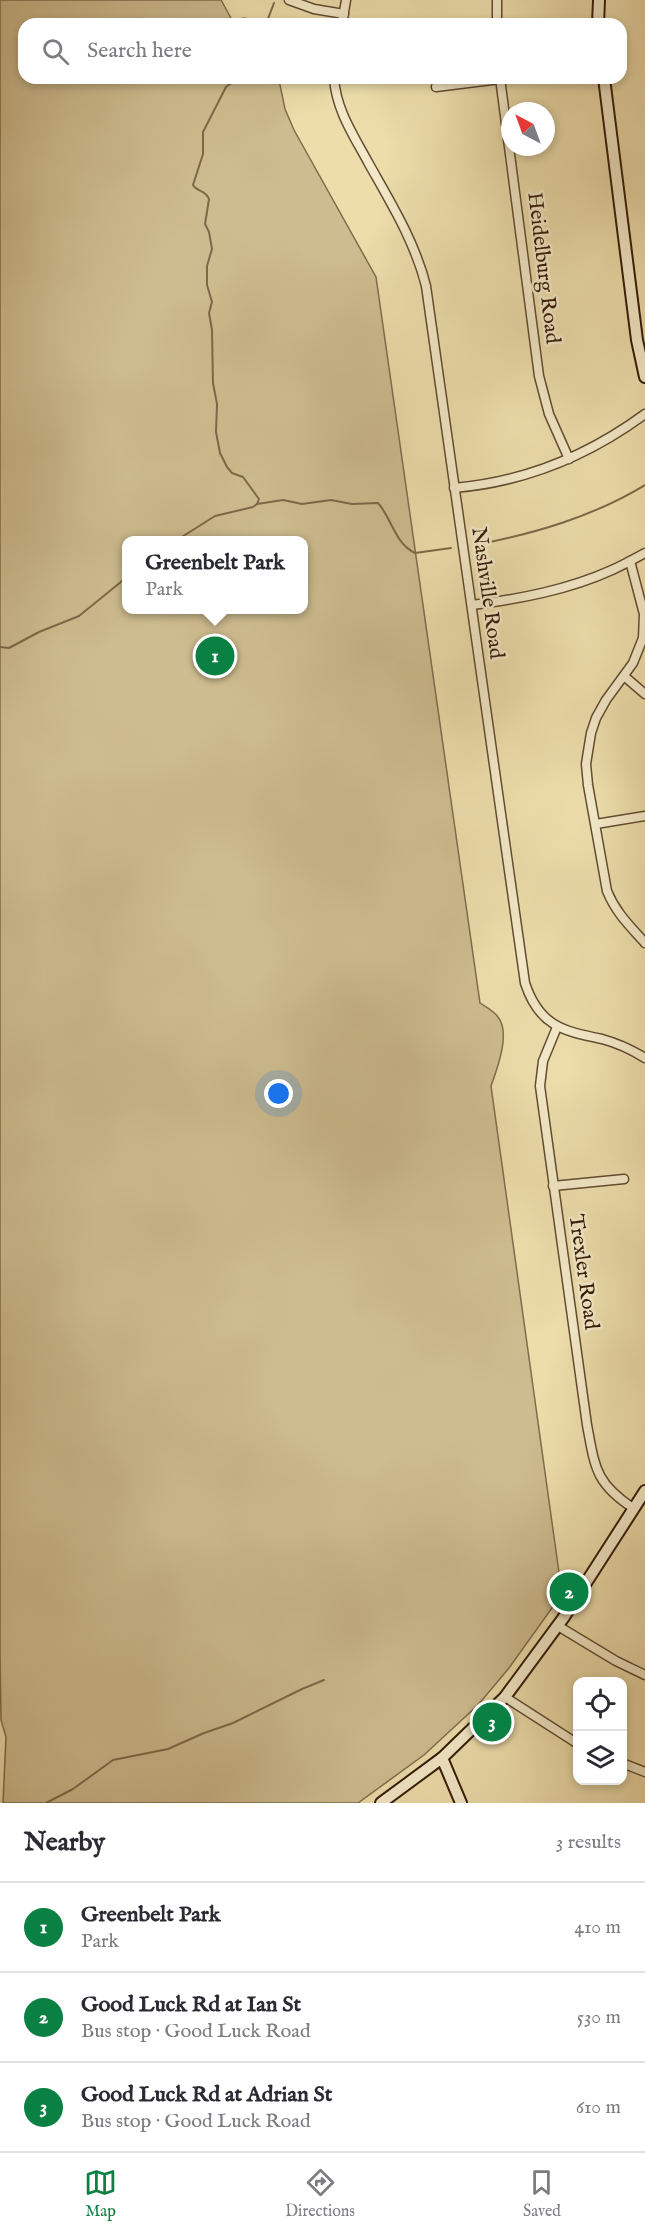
<!DOCTYPE html>
<meta charset="utf-8">
<style>
body{margin:0;font-family:"IM FELL English",serif;background:#f2f2f3;color:#2b2b33}
.controls{position:absolute;right:18px;bottom:18px;display:grid;overflow:hidden;border-radius:12px;box-shadow:0 3px 9px #0003}
.controls button{width:54px;height:54px;display:grid;place-items:center;padding:0;border:0;border-bottom:2px solid #e1e1e2;background:#fff;color:#2b2b33;font:30px sans-serif}
.compass{position:absolute;left:501px;top:102px;width:54px;height:54px;border-radius:50%;background:#fff;box-shadow:0 3px 9px #0003;rotate:319deg}
.you{position:absolute;left:279px;top:1094px;width:21px;height:21px;margin:-15px;border:4px solid #fff;border-radius:50%;background:#1a73e8;box-shadow:0 0 0 9px #1a73e833}
.badge{display:grid;place-items:center;width:39px;height:39px;border-radius:50%;background:#0b8043;color:#fff;font-size:20px;font-weight:700}
.pin{position:absolute;translate:-50% -50%;border:3px solid #fff;box-shadow:0 2px 6px #0006}
.popup{position:absolute;left:122px;top:536px;width:186px;height:78px;box-sizing:border-box;display:grid;place-content:center;border-radius:12px;background:#fff;filter:drop-shadow(0 2px 4px #0005);font-size:20px;white-space:nowrap;color:#7c7c81}
.popup b{font-size:22px;color:#2b2b33}
.popup::after{content:'';position:absolute;left:50%;top:100%;margin-left:-12px;border:12px solid transparent;border-top-color:#fff}
.list{margin:0;padding:0;list-style:none}
h2{display:flex;justify-content:space-between;align-items:center;height:78px;margin:0;padding:0 24px;font-size:26px}
h2 small{font-size:20px;font-weight:400;color:#7c7c81}
.list li{display:grid;grid-template-columns:39px 1fr auto;gap:18px;align-items:center;box-sizing:border-box;height:90px;padding:0 24px;border-top:2px solid #e1e1e2}
.list b{display:block;font-size:22px;white-space:nowrap}
.list p{margin:0;font-size:20px;white-space:nowrap;color:#7c7c81}
.list em{font-size:20px;font-style:normal;color:#7c7c81}
.icon{flex:none;width:33px;height:33px;fill:none;stroke:currentColor;stroke-width:2;stroke-linecap:round;stroke-linejoin:round}
.map{position:relative;flex:none;width:645px;height:1803px;overflow:hidden}
.search{position:absolute;background:#fff;box-shadow:0 3px 9px #0003;left:18px;right:18px;top:18px;height:66px;display:flex;align-items:center;gap:15px;box-sizing:border-box;padding:0 21px;border-radius:18px;color:#7c7c81;font-size:22px}
.sheet{height:348px;background:#fff}
nav{display:flex;justify-content:space-around;align-items:center;box-sizing:border-box;height:84px;border-top:2px solid #e1e1e2;background:#fff;font-size:16px;color:#7c7c81}
nav a{display:grid;justify-items:center;gap:3px}
nav .on{color:#0b8043}
.map>svg:first-child{display:block}
</style>
<div class="map">
<svg width="645" height="1803" viewBox="0 0 645 1803">
<rect width="100%" height="100%" fill="#ecddab"/>
<filter id="stains"><feTurbulence type="fractalNoise" baseFrequency=".00333" numOctaves="4"/><feColorMatrix values="0 0 0 0 .2 0 0 0 0 .09 0 0 0 0 .02 0 0 0 .5 -.17"/></filter>
<radialGradient id="worn" r=".72"><stop offset=".6" stop-color="#630" stop-opacity="0"/><stop offset="1" stop-color="#630" stop-opacity=".3"/></radialGradient>
<path fill="#cdbc8f" stroke="#806c4c" stroke-width="1.5" fill-rule="evenodd" d="M0,0h221l11,20 13,-2 6,6h-227v54h252l4,7 5,24 9,21 82,147 104,726c6,4 14,8 18,14 13,16 -1,52 -7,69l71,508 -53,74 -31,37 -54,50 -66,48h-355l3,-66 -5,-17 -1,-68zM127,540h177v70h-177z"/>
<g fill="none" stroke-linecap="round" stroke-linejoin="round">
<g stroke="#7d6849" stroke-width="2">
<polyline points="266,24 274,3"/>
<path d="M257,504l26,-4 19,4 29,-4 21,4 26,-1c13,14 17,41 37,50l36,-5"/>
<path d="M177,540l38,-24 38,-9 4,-3 2,-5 -16,-22 -11,-4 -5,-6 -7,-14 -4,-21 1,-28 -4,-21 -1,-53 -3,-17 3,-11 -5,-17v-19l5,-17 -3,-17 -4,-8 4,-25c-3,-9 -12,-7 -16,-14l10,-31v-22l23,-45 12,-9"/>
<path d="M476,545c60,-12 116,-28 169,-60"/>
<polyline points="0,647 9,648 39,632 79,616 127,577"/>
<polyline points="46,1803 73,1789 113,1760 168,1749 204,1733 233,1723 302,1689 324,1680"/>
</g>
<defs>
<g id="street">
<polyline points="289,0 314,9 344,14"/>
<polyline points="342,24 346,0"/>
<polyline points="497,24 497,0"/>
<path d="M334,78c2,32 20,58 35,86 22,39 46,78 57,122l99,697c14,43 38,48 77,56 15,4 30,11 43,19"/>
<polyline points="500,78 539,376 549,414 569,459"/>
<polyline points="436,87 500,79"/>
<path d="M454,488c70,-6 134,-32 191,-74"/>
<path d="M630,561l14,53 -1,24 -10,25 -27,37 -10,18 -5,15 -5,31 2,21 19,106c9,22 23,35 38,52"/>
<path d="M472,605c47,-6 96,-15 140,-35 11,-5 22,-11 33,-17"/>
<polyline points="624,676 645,694"/>
<polyline points="596,824 645,816"/>
<path d="M557,1027l-14,34 -3,25 47,339c8,42 8,58 46,83"/>
<polyline points="553,1186 624,1179"/>
<polyline points="558,1626 616,1661 645,1675"/>
<polyline points="505,1697 578,1744"/>
<polyline points="622,1763 645,1772"/>
</g>
<g id="secondary">
<polyline points="598,24 599,0"/>
<polyline points="604,78 637,340 645,377"/>
<polyline points="442,1758 461,1803"/>
<polyline points="381,1803 442,1758 505,1697 564,1617 645,1491"/>
</g>
</defs>
<use href="#street" stroke="#624c31" stroke-width="11"/>
<use href="#secondary" stroke="#341c08" stroke-width="14"/>
<use href="#street" stroke="#f3e9c8" stroke-width="8"/>
<use href="#secondary" stroke="#f3e9c8" stroke-width="10"/>
</g>
<g text-anchor="middle" dominant-baseline="central" stroke-width="5" stroke-linejoin="round" paint-order="stroke">
<g font-size="21" fill="#341c08" stroke="#f3e9c8">
<text transform="translate(543 268) rotate(83)">Heidelburg Road</text>
<text transform="translate(487 593) rotate(82)">Nashville Road</text>
<text transform="translate(583 1272) rotate(82)">Trexler Road</text>
</g>
</g>
<rect width="100%" height="100%" filter="url(#stains)"/>
<rect width="100%" height="100%" fill="url(#worn)"/>
</svg>
<div class="controls">
<button><svg class="icon" aria-label="locate" viewBox="0 0 24 24"><circle cx="12" cy="12" r="6"/><path d="M12 2v4M12 18v4M2 12h4M18 12h4"/></svg></button>
<button><svg class="icon" aria-label="layers" viewBox="0 0 24 24"><path d="M12 4l9 5-9 5-9-5zM3 14l9 5 9-5"/></svg></button>
</div>
<svg class="compass" viewBox="-18 -18 36 36"><path d="M0-13l5 13h-10z" fill="#e53935"/><path d="M0 13l5-13h-10z" fill="#7c7c81"/></svg>
<div class="you"></div>
<div class="pin badge" style="left:215px;top:656px">1</div>
<div class="popup"><b>Greenbelt Park</b>Park</div>
<div class="pin badge" style="left:569px;top:1592px">2</div>
<div class="pin badge" style="left:492px;top:1722px">3</div>
<div class="search"><svg class="icon" aria-label="search" viewBox="0 0 24 24"><circle cx="10" cy="10" r="6"/><path d="M15 15l6 6"/></svg>Search here</div>
</div>
<section class="sheet">
<h2>Nearby<small>3 results</small></h2>
<ul class="list">
<li><span class="badge">1</span><div><b>Greenbelt Park</b><p>Park</p></div><em>410 m</em></li>
<li><span class="badge">2</span><div><b>Good Luck Rd at Ian St</b><p>Bus stop · Good Luck Road</p></div><em>530 m</em></li>
<li><span class="badge">3</span><div><b>Good Luck Rd at Adrian St</b><p>Bus stop · Good Luck Road</p></div><em>610 m</em></li>
</ul>
</section>
<nav>
<a class="on"><svg class="icon" aria-label="map" viewBox="0 0 24 24"><path d="M3 6l6-2 6 2 6-2v14l-6 2-6-2-6 2zM9 4v14M15 6v14"/></svg>Map</a>
<a><svg class="icon" aria-label="directions" viewBox="0 0 24 24"><path d="M12 3l9 9-9 9-9-9zM9 14v-3h6M13 9l2 2-2 2"/></svg>Directions</a>
<a><svg class="icon" aria-label="saved" viewBox="0 0 24 24"><path d="M7 4h10v16l-5-4-5 4z"/></svg>Saved</a>
</nav>
